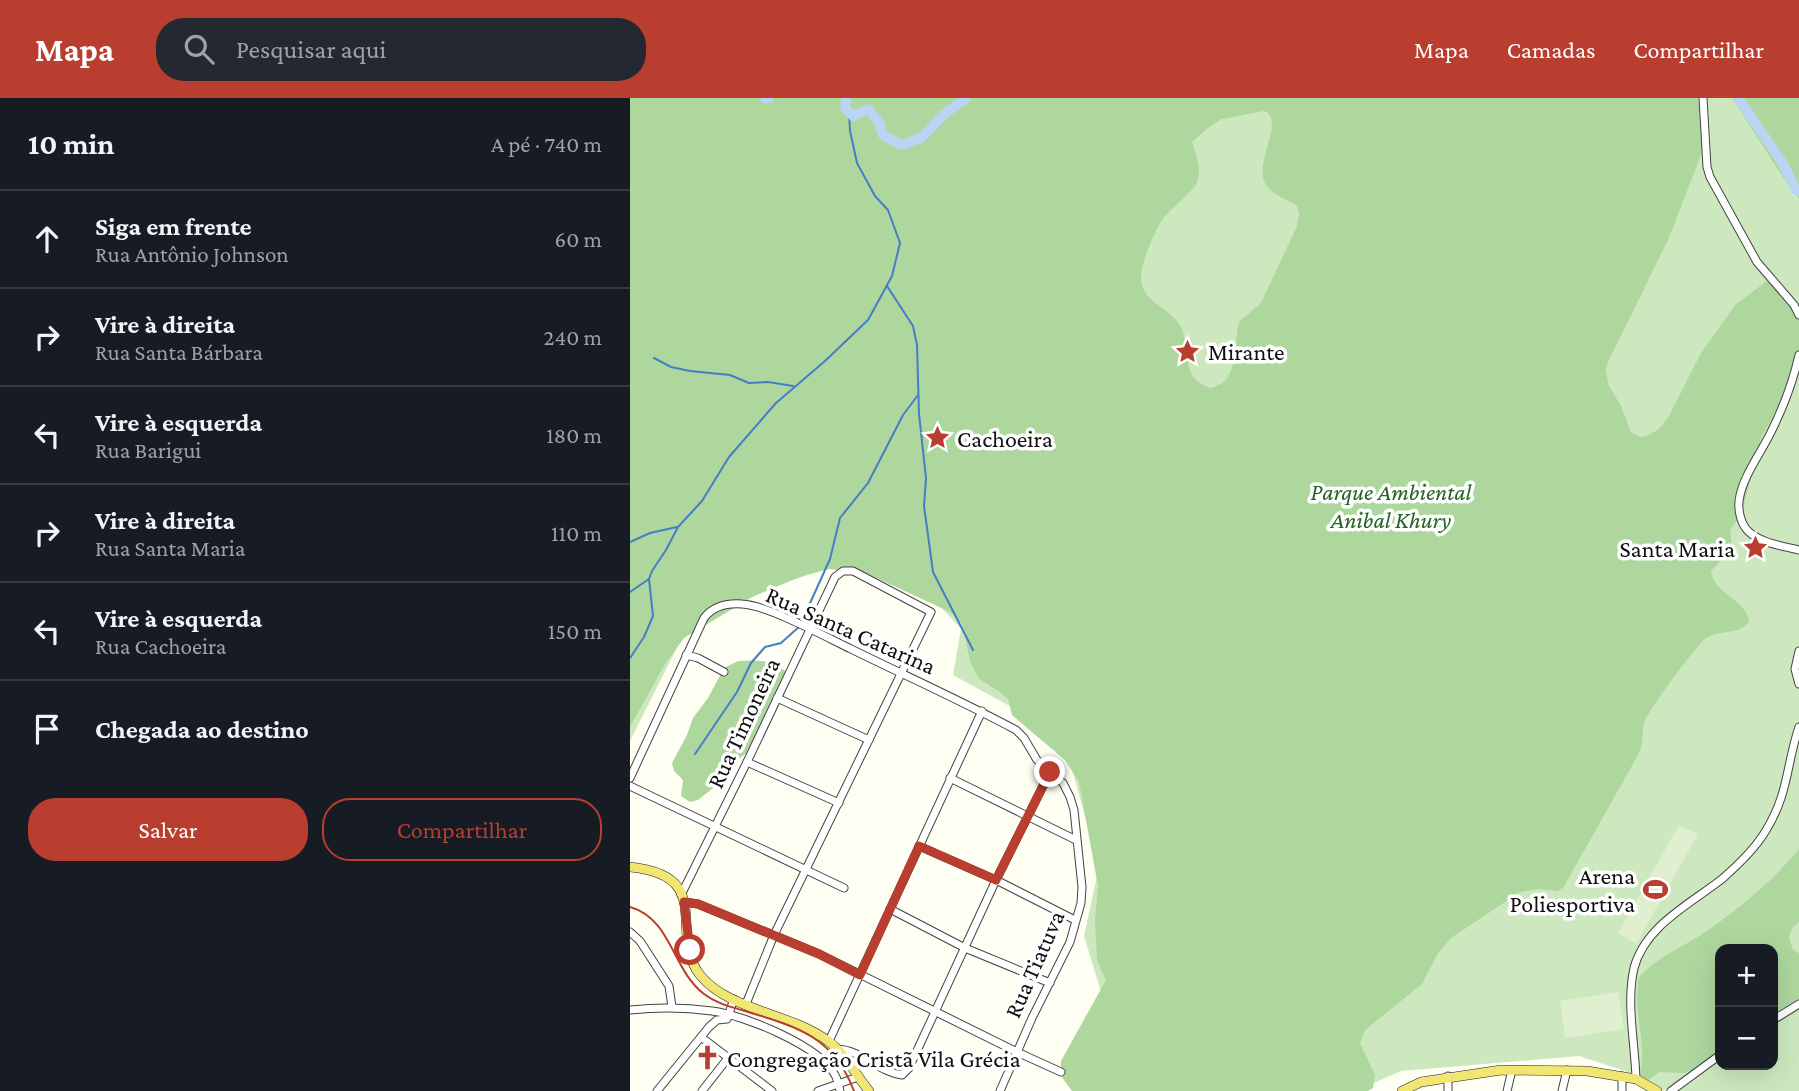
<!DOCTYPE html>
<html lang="pt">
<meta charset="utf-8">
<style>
body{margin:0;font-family:"Crimson Pro",serif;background:#242831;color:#f1f3f6}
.controls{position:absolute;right:21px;bottom:21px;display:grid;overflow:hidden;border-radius:14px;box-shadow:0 7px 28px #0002}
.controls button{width:63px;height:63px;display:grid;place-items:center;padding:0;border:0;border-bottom:2px solid #363941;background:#171b24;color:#f1f3f6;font:35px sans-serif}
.stop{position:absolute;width:21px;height:21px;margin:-16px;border:5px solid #b93e2f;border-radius:50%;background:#fff}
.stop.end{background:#b93e2f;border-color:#fff;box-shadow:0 2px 7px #0008}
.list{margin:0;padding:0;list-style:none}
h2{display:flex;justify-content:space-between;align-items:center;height:91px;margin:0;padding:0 28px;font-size:30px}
h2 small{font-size:23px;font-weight:400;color:#9ea1a6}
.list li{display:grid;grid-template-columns:46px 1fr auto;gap:21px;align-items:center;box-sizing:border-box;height:98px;padding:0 28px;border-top:2px solid #363941}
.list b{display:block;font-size:26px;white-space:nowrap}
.list p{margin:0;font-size:23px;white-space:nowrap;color:#9ea1a6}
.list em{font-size:23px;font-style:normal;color:#9ea1a6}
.actions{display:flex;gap:14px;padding:21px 28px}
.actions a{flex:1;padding:16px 0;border:2px solid #b93e2f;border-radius:28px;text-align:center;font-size:24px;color:#b93e2f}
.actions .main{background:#b93e2f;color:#fff}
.icon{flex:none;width:38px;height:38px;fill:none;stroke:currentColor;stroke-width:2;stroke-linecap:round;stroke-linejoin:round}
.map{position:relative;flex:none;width:1169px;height:993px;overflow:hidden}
header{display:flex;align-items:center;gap:42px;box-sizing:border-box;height:98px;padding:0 35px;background:#b93e2f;color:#fff}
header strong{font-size:33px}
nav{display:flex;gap:38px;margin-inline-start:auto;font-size:24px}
.search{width:490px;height:63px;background:#242831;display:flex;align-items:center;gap:18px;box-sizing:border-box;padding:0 24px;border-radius:28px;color:#9ea1a6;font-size:26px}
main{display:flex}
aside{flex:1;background:#171b24}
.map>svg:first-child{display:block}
</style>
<header>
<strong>Mapa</strong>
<div class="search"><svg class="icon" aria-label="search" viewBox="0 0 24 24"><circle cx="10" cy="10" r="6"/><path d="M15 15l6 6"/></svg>Pesquisar aqui</div>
<nav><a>Mapa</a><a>Camadas</a><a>Compartilhar</a></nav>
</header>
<main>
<aside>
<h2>10 min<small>A pé · 740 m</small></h2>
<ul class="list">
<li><svg class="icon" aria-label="ahead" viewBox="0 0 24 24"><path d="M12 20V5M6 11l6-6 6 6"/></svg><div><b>Siga em frente</b><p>Rua Antônio Johnson</p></div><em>60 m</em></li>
<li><svg class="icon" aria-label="right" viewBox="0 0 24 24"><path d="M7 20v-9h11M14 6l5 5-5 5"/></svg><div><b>Vire à direita</b><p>Rua Santa Bárbara</p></div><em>240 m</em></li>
<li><svg class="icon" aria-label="left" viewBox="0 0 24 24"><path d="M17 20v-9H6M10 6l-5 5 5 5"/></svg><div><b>Vire à esquerda</b><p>Rua Barigui</p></div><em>180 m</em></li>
<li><svg class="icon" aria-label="right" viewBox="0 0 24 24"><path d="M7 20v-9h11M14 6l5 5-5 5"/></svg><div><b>Vire à direita</b><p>Rua Santa Maria</p></div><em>110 m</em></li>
<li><svg class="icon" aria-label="left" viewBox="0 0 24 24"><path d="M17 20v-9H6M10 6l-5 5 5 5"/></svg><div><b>Vire à esquerda</b><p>Rua Cachoeira</p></div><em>150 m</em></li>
<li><svg class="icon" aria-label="arrive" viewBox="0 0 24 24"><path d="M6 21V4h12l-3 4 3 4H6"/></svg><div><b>Chegada ao destino</b></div></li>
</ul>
<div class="actions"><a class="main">Salvar</a><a>Compartilhar</a></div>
</aside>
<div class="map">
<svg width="1169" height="993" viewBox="0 0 1169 993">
<rect width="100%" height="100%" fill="#fefef3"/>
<path fill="#cde8be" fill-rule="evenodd" d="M0,0h1169v993h-133l-21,-4 4,-8 -70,-23 -178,15 -45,20 -251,-86 -21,-69 15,-69 -32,-116 -52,-42 -62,-34 8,-46 -23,-25 -87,-42 -101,31 -49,7 -71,141zM1090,851h53v116h-53z"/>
<g fill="#aed79e" fill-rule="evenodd">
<path d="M0,0h1068l5,45 -2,12 -33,85 -60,122 -2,7 2,15 13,22 10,26 9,5 7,-1 12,-7 10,-13 32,-63 35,-49 31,-23h7l7,3 18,28v58l-37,66 -21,80 -11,14 2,19 -21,22c3,24 36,28 38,51 -12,14 -30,7 -44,17 -9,7 -58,73 -61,84 -2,7 -1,14 -2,21 -2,7 -6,14 -9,20l-70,124 -6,3 -19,-2 -18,3 -69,46 -13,15 -16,31 -57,46 -5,13 15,32 -2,13 -5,3h-296l-11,-15v-15l45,-81 -9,-19 -2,-42 3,-33 -19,-104 -14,-22 -53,-45 -4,-16 -8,-7 -21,-13 -9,-18 -8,-37 -12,-12 -82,-38 -39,-5 -24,6 -51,21 -70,42 -19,26 -35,63zM634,13c22,8 -10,51 1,72 6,12 21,15 32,23l2,8 -2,12 -36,77 -22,19c-6,22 2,59 -28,66 -29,-7 -22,-37 -29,-59 -8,-20 -39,-25 -41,-49 -1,-15 15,-54 25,-65 27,-29 43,-27 26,-73l17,-15 13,-8z"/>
<polygon points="1102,0 1169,0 1169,101 1156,84"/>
<path d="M108,563c17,-1 36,-2 49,12l-34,75 -25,19 -16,22 -14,11 -8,2 -9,-6 2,-16 -9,-9 -2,-8 15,-28 6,-17 15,-20 16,-30z"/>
<path d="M1169,751v73l-7,6 -3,9 4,13 6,3v57l-26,16v-77h-53v108l-22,12 -14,4 -25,-1 -10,8 -4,7 -3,-3c-3,-12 1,-21 0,-33 -1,-25 -8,-47 -3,-73 12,-17 43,-31 62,-43 36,-25 70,-52 98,-86z"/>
</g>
<g fill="#dfefcf">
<polygon points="1049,727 1068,736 1006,846 988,835"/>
<polygon points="988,894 994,931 935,940 930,903"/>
</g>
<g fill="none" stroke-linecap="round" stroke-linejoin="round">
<g stroke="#457ec6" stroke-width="2">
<polyline points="257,188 283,228 287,247 289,316 296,380 294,408 303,474 343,552"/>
<polyline points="24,260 41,269 60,273 100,277 119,285 138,284 163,288"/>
<polyline points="0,444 20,435 47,429"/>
<polyline points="0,494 19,481"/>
<polyline points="172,523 200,461 210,420 238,385 273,317 288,297"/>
<polyline points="0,560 14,539 23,518 19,481 22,473 36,452 48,429 72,403 99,359 146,305 195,263 238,222 262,178 270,145 258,112 245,98 227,65 220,33 219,14"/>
<polyline points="65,656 107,594 121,565 135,549 151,545 170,528"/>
</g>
<g stroke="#bad5f3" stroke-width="10">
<polyline points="135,0 139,0"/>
<polyline points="216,0 215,10 223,18 238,11 249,24 253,37 271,47 291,40 313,17 336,0"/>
<polyline points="1108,0 1152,64 1166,92 1169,93"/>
</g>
<defs>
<g id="minor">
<polyline points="1073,0 1077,69 1080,79 1127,164 1164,207 1169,217"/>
<path d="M1169,257c-6,27 -16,53 -28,77 -10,21 -29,45 -32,69 -1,10 2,23 9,30 12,12 35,15 51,19"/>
<polyline points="1169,553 1165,571 1169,586"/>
<polyline points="56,557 68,560 94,574"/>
<polyline points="147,600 239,642"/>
<polyline points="117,664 209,705"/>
<path d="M0,680l74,-160c9,-12 23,-15 38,-14 25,1 84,33 109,45 55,27 111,52 165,81l8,8 13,22 26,23 7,14 4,13 8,77 -1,16 -11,39 -38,76 -32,73"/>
<polyline points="320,680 446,742"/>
<polyline points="0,688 214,790"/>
<polyline points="289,748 366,782 445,822"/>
<polyline points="51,797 117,664 205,479 213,473 223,473 301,514 144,837 116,906"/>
<polyline points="54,804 68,806 189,856 387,954 431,974"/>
<polyline points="260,811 335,850 420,885"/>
<polyline points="0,834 10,843 39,888 42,909"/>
<path d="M0,912c28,-3 54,-3 82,1 32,4 108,35 123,64 3,5 4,11 5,16"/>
<polyline points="1143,922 1169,906"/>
<polyline points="71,939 142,993"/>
<polyline points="199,943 352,613"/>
<path d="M207,951c25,1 41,23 65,26l7,-7 87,-188 54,-108"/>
<path d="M1006,981c-1,-36 -10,-76 -2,-111 11,-42 56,-64 88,-89 16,-14 32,-29 43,-47 24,-38 21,-67 34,-105"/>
<polyline points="27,993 79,929 87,922 97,921 104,901"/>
<polyline points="72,993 98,960"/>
<polyline points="188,993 228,979"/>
<polyline points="818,993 818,978"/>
<polyline points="877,993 882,972"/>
<polyline points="932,993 937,972"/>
<polyline points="992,993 992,978"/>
<polyline points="1041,993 1090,957"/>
</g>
<g id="major">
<path d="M0,769c87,9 37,66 70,108 29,36 91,38 128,66 18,13 27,33 41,50"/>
<polyline points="772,993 791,984 871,972 957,973 1006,981 1027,993"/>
</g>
</defs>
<use href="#minor" stroke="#434343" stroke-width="9"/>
<use href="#major" stroke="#212121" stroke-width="10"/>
<use href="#minor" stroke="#fff" stroke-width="7"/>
<use href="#major" stroke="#f1e671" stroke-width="9"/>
<path stroke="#b93e2f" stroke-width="2" d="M0,809c42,12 42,63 74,87 13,10 28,13 44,18 51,15 86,26 106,79"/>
</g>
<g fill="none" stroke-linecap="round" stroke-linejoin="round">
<polyline stroke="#b93e2f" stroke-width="9" points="60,852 54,804 68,806 189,856 230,877 289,748 366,782 420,674"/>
</g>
<defs>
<symbol id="sight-bare" viewBox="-9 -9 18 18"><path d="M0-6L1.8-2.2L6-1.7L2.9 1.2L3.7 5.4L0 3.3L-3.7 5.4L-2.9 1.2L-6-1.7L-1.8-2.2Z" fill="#b93e2f" stroke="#fff" stroke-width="2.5" paint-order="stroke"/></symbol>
<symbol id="stadium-bare" viewBox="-9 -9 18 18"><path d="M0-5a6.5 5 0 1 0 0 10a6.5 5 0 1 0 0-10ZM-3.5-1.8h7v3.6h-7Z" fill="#b93e2f" stroke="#fff" stroke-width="2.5" paint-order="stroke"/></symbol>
<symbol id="church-bare" viewBox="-9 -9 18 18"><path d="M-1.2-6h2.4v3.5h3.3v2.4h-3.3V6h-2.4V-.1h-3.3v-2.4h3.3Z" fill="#b93e2f" stroke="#fff" stroke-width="2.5" paint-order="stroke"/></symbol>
</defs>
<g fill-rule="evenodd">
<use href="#sight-bare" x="540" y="236" width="35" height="35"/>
<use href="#sight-bare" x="290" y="322" width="35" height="35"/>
<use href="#sight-bare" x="1108" y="432" width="35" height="35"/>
<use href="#stadium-bare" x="1008" y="774" width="35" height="35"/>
<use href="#church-bare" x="60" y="942" width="35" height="35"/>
</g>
<g text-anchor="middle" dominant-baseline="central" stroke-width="7" stroke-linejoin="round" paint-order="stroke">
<g font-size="24" fill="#101010" stroke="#fff" text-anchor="start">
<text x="578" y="253">Mirante</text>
<text x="327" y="340">Cachoeira</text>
<text x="1105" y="450" text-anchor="end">Santa Maria</text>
<text x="1005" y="777" text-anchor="end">Arena<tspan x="1005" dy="28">Poliesportiva</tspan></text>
<text x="97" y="960">Congregação Cristã Vila Grécia</text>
</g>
<g font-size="24" font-style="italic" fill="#266423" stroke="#fff">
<text x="761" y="393">Parque Ambiental<tspan x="761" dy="28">Anibal Khury</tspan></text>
</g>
<g font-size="24" fill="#101010" stroke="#fff">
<text transform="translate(221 532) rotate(24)">Rua Santa Catarina</text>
<text transform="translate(113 625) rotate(-65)">Rua Timoneira</text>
<text transform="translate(404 866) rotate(-66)">Rua Tiatuva</text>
</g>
</g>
</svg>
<div class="controls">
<button>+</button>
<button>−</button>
</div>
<div class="stop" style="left:60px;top:852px"></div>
<div class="stop end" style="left:420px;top:674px"></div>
</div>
</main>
